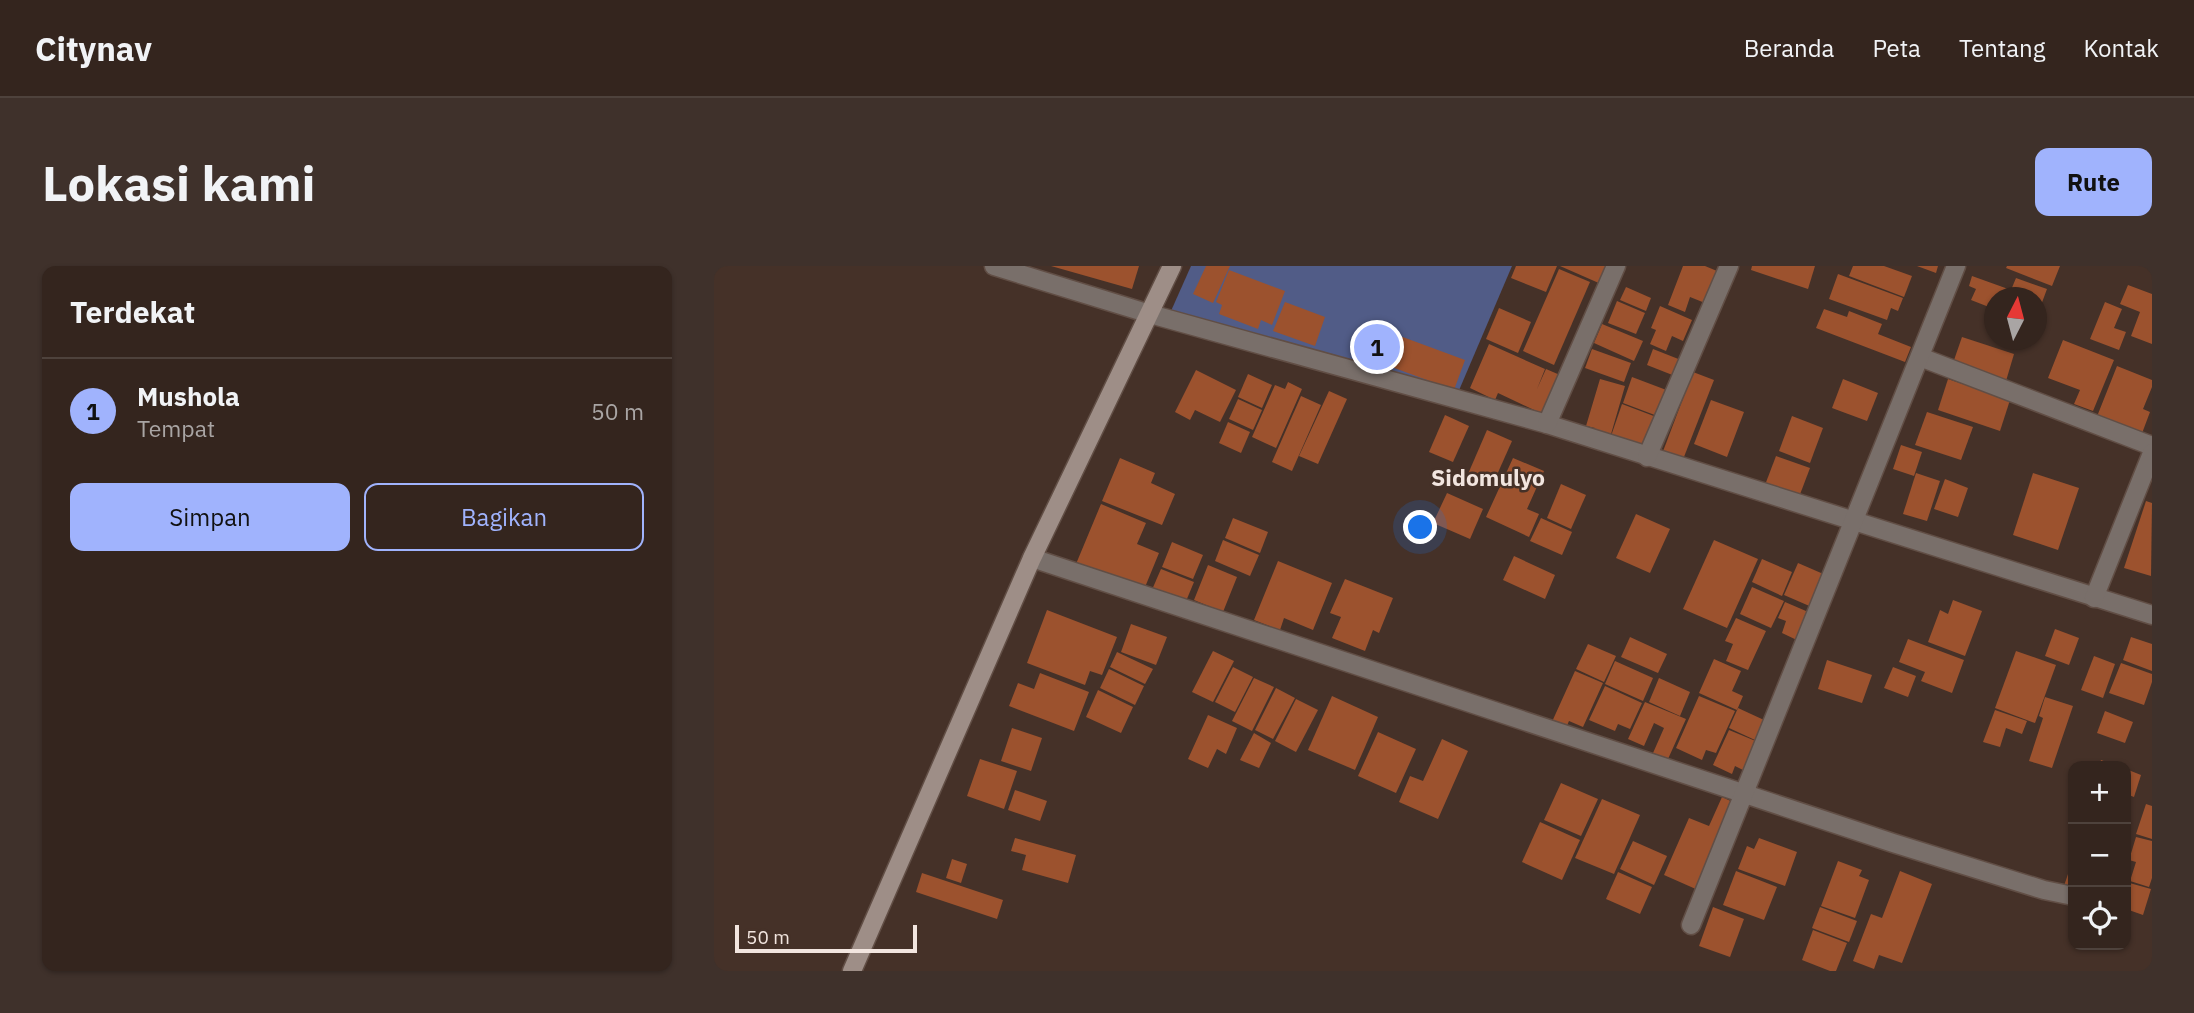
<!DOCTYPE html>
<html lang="id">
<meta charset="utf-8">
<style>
body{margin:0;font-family:"IBM Plex Sans",sans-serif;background:#3f312b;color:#f1f3f6}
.controls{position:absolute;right:21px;bottom:21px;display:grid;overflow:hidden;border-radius:14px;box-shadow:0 2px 5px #0004}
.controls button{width:63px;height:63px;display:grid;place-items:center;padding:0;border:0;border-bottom:2px solid #4e423c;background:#34251e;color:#f1f3f6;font:35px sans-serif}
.compass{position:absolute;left:1270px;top:21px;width:63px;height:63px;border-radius:50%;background:#34251e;box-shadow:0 2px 5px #0004;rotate:6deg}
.scale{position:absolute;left:21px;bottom:18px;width:182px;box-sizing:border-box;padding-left:7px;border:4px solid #f2e5df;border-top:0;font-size:19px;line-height:24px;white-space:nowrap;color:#f2e5df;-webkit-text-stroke:5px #453128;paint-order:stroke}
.you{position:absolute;left:707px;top:262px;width:24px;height:24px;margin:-18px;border:5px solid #fff;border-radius:50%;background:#1a73e8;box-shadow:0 0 0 10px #1a73e833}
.badge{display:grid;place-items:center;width:46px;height:46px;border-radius:50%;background:#a0b3fd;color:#111;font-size:23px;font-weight:700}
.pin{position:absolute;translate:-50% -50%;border:4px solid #fff;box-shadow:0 2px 7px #0006}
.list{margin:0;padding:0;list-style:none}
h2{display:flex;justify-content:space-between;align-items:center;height:91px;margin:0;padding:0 28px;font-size:30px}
h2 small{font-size:23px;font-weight:400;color:#a9a5a4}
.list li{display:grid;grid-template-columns:46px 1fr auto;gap:21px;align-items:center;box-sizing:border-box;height:105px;padding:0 28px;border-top:2px solid #4e423c}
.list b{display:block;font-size:26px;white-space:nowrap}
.list p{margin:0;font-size:23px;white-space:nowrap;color:#a9a5a4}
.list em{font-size:23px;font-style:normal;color:#a9a5a4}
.actions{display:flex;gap:14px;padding:21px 28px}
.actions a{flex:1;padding:16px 0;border:2px solid #a0b3fd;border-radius:14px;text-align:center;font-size:24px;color:#a0b3fd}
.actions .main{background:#a0b3fd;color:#111}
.icon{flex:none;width:38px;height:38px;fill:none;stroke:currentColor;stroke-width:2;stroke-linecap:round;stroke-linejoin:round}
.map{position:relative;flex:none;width:1438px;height:705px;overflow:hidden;border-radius:14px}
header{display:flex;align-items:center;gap:42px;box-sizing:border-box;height:98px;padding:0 35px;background:#34251e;border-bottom:2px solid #4e423c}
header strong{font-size:33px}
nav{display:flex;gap:38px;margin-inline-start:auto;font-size:24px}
.intro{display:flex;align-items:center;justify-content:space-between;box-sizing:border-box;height:168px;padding:0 42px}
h1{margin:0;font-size:49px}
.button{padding:18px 32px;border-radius:14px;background:#a0b3fd;color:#111;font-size:24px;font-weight:700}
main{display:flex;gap:42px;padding:0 42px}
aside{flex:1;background:#34251e;border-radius:14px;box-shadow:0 2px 5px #0004}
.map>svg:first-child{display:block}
</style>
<header>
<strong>Citynav</strong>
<nav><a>Beranda</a><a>Peta</a><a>Tentang</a><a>Kontak</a></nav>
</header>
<div class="intro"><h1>Lokasi kami</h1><a class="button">Rute</a></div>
<main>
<aside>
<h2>Terdekat<small></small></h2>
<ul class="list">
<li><span class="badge">1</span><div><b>Mushola</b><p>Tempat</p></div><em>50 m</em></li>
</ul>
<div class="actions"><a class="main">Simpan</a><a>Bagikan</a></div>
</aside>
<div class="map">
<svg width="1438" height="705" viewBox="0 0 1438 705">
<rect width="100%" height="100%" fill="#453128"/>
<polygon fill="#515c87" points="477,0 798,0 743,129 457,45"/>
<g fill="#9c522e">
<polygon points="337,0 425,0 418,23"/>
<polygon points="492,0 516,0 499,37 479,28"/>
<polygon points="802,0 843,0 832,26 797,12"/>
<polygon points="846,0 894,0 887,18"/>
<polygon points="969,0 991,0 1003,5 991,37 976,31 971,46 954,39"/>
<polygon points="1038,0 1101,0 1094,23 1037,4"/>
<polygon points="1139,0 1170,0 1198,10 1190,31 1135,10"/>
<polygon points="1203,0 1224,0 1222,7"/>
<polygon points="1293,0 1346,0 1338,20 1292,2"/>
<polygon points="845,3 876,16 840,99 809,85"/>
<polygon points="515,4 571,25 558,59 547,54 544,63 505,48 508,39 502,36"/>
<polygon points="1124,8 1189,32 1184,45 1177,42 1173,54 1115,33"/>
<polygon points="1258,10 1297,24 1302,12 1333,23 1323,50 1322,32 1280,32 1280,43 1257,34 1262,23 1255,20"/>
<polygon points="1414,19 1438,28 1438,78 1417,70 1426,46 1406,38"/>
<polygon points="912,21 937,32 932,45 906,34"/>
<polygon points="903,35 931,47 922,68 894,57"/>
<polygon points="571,36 611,51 601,80 559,65"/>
<polygon points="1391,36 1408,43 1400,62 1412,66 1405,84 1376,73"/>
<polygon points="946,40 978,54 969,75 958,70 952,85 936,78 942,64 937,62"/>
<polygon points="785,42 817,56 804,87 772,73"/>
<polygon points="1110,43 1133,51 1135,45 1168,58 1164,68 1197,81 1191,96 1102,62"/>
<polygon points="888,58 929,75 920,95 880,77"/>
<polygon points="654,64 682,73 672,99 644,88"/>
<polygon points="686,70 751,94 740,124 675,100"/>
<polygon points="1248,71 1300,88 1292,115 1239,97"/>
<polygon points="1349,74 1400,94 1379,145 1360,138 1366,124 1334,112"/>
<polygon points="775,78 831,103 823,123 832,103 853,112 835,151 784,127 781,134 756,122"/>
<polygon points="878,83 917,97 910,116 871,102"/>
<polygon points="939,83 972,96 966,112 933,99"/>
<polygon points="1403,100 1438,114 1438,121 1429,143 1436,146 1427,170 1382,153"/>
<polygon points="482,104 522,124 506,156 481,144 476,154 461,146"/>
<polygon points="979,106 1000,114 968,196 948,188"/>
<polygon points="534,108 558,119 548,142 524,131"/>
<polygon points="918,111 955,125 946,151 909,137"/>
<polygon points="886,113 911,120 895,175 878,170 881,162 872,160"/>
<polygon points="1129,113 1164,127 1153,155 1118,142"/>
<polygon points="1234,113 1296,134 1286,165 1224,144"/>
<polygon points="574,116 588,123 562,182 538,171 561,119 571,123"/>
<polygon points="615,125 633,133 604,198 585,190"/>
<polygon points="587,130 607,139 578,205 558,196"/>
<polygon points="524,133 548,144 539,164 515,153"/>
<polygon points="997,134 1030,146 1013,191 980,178"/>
<polygon points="908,138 945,152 932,185 896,173"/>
<polygon points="1213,146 1259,161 1247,194 1201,179"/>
<polygon points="731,149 755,160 739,196 715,186"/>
<polygon points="1078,150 1109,162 1096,197 1065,185"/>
<polygon points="514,156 536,166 527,187 505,177"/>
<polygon points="773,164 798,175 778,220 754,208"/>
<polygon points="1187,179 1208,186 1200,210 1179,203"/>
<polygon points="1062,190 1096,202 1085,231 1051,219"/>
<polygon points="406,192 441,207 437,217 461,228 448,259 388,235"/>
<polygon points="799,192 830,205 813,243 825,248 815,271 772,251"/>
<polygon points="1202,207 1226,215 1213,255 1189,248"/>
<polygon points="1319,207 1365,222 1344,284 1299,269"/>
<polygon points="1231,213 1254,222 1244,251 1220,243"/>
<polygon points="847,218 872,229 857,263 833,252"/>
<polygon points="733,227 769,243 756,273 719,257"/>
<polygon points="1432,235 1438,237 1437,310 1410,302"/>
<polygon points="387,238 432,257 423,278 445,287 429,326 362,298"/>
<polygon points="922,248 956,263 936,307 902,292"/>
<polygon points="519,252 554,266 546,287 511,272"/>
<polygon points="827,252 858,266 848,289 816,275"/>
<polygon points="509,274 545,289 536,310 501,295"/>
<polygon points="1000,274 1044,293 1013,362 969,343"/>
<polygon points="458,276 489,289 479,313 448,301"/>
<polygon points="800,290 841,309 831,333 789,314"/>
<polygon points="1048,293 1078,306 1068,330 1038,316"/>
<polygon points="564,295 618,317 599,364 570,352 566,364 540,354"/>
<polygon points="1084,297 1114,310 1100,342 1070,329"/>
<polygon points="494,299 523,311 509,346 480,334"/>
<polygon points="447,303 480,316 470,340 437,326"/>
<polygon points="631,313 679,332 665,367 659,364 651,385 618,372 627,351 616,347"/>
<polygon points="1038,321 1070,335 1057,362 1026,348"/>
<polygon points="1239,334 1268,345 1251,390 1214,376 1226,344 1234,348"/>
<polygon points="1071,336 1099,348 1087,376 1068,367 1072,355 1064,352"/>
<polygon points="333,344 403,371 388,409 376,405 371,419 313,397"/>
<polygon points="1022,352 1052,365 1034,404 1012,395 1019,378 1011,375"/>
<polygon points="417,358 453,371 442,399 407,386"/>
<polygon points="1341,363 1365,372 1355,399 1331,390"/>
<polygon points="916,371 953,388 944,407 907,391"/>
<polygon points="1417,371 1438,378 1438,405 1409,394"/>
<polygon points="1194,373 1250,394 1238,427 1207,415 1211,406 1185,396"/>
<polygon points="874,378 902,390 890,416 862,403"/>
<polygon points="499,385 520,395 499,436 478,426"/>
<polygon points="1302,385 1342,399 1321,457 1281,442"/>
<polygon points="403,386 439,403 431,418 396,401"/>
<polygon points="1380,390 1401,398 1389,432 1367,424"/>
<polygon points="1000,393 1027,405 1018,425 1029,430 1023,444 985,427"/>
<polygon points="1113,394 1158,409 1148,437 1104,423"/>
<polygon points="901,395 939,412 929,435 891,418"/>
<polygon points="1407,397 1438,408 1438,416 1430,439 1395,427"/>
<polygon points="519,401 539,411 521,446 501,436"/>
<polygon points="1179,401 1202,410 1194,431 1170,422"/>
<polygon points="395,403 430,420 421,439 386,422"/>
<polygon points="861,405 889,417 869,461 855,455 851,464 837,458"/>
<polygon points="326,407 375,426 360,465 295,440 304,417 320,423"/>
<polygon points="540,412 560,421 538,465 518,455"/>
<polygon points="945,412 976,426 966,450 935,436"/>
<polygon points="891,420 928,437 916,463 904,458 901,465 875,454"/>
<polygon points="562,422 581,432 559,473 541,464"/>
<polygon points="384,424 419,441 407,467 372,451"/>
<polygon points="618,430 664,451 641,504 594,484"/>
<polygon points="985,430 1021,445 1002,487 992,484 988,494 962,482"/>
<polygon points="1331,431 1359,440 1338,502 1315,495 1329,452 1325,450"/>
<polygon points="582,433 604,444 582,486 561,475"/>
<polygon points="931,436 972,453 954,493 939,487 950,462 940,457 930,480 914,473"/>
<polygon points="1024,442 1050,454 1041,474 1015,462"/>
<polygon points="1281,444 1313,455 1308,468 1292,462 1286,481 1269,476"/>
<polygon points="1391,445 1419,456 1411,477 1383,467"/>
<polygon points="494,449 523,462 512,488 503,483 494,502 474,493"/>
<polygon points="298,462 328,472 317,505 287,495"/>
<polygon points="1015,464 1044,476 1031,505 1021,500 1018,508 999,499"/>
<polygon points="664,466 702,483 682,527 644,510"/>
<polygon points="540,467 557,477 545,502 526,494"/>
<polygon points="728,473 754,485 724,553 685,536 696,510 709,515"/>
<polygon points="266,493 303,505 290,543 253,530"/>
<polygon points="1387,494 1403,500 1385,500"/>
<polygon points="1412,503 1427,509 1420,531 1412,528"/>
<polygon points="847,517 884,533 867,570 830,554"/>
<polygon points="301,524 333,535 326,555 294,544"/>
<polygon points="1008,531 1023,538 984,624 950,609 975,552 995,560"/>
<polygon points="888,533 926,549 900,608 861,592"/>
<polygon points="1432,538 1438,540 1438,573 1422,568"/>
<polygon points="826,556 866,574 848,614 808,596"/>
<polygon points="1422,571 1438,575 1438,612 1435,621 1416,615 1422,596 1415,594"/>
<polygon points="301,572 362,589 354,617 308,604 312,589 297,585"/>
<polygon points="1045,572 1083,586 1071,620 1024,603 1033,580 1040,583"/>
<polygon points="919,575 953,590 940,619 906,603"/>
<polygon points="238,593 253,598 247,617 232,612"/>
<polygon points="1359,593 1359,623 1350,620"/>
<polygon points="1124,595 1148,604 1145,610 1155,614 1141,652 1107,640"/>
<polygon points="1022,605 1063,621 1050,654 1009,639"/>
<polygon points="1186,605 1218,618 1188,697 1165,689 1160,703 1139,695 1157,648 1168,652"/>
<polygon points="904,606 938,621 926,648 892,633"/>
<polygon points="208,607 289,634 283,653 202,626"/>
<polygon points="1412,616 1437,623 1429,649 1412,643"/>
<polygon points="999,641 1030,653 1016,691 985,680"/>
<polygon points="1106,641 1143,655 1135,676 1098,662"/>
<polygon points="1099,664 1133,677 1122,705 1116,705 1088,694"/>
</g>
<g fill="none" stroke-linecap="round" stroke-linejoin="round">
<defs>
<g id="street">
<polyline points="280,0 436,48 833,158 1438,349"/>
<polyline points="1206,91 1438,180"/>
<polyline points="833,158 902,0"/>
<polyline points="933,191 1015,0"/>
<polyline points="318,292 1179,577 1330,624 1359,630"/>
<polyline points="1380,332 1438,187"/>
<polyline points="977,659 1242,0"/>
</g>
<polyline id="secondary" points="138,705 318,292 458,0"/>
</defs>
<use href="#street" stroke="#614e45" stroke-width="21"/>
<use href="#secondary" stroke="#614e45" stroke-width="21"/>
<use href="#street" stroke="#796f6a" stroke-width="18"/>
<use href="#secondary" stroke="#9e8e87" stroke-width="18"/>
</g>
<g text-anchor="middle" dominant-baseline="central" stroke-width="5" stroke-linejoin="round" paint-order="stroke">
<g font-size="23" font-weight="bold" fill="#f2e5df" stroke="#453128">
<text x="774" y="211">Sidomulyo</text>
</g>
</g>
</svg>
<div class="controls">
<button>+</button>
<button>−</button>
<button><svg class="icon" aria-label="locate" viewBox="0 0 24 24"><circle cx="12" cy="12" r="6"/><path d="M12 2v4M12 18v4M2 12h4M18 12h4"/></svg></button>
</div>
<svg class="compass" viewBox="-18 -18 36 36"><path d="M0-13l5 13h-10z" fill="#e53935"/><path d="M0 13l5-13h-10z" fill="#a9a5a4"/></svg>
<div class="scale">50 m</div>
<div class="you"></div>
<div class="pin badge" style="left:663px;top:81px">1</div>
</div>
</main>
